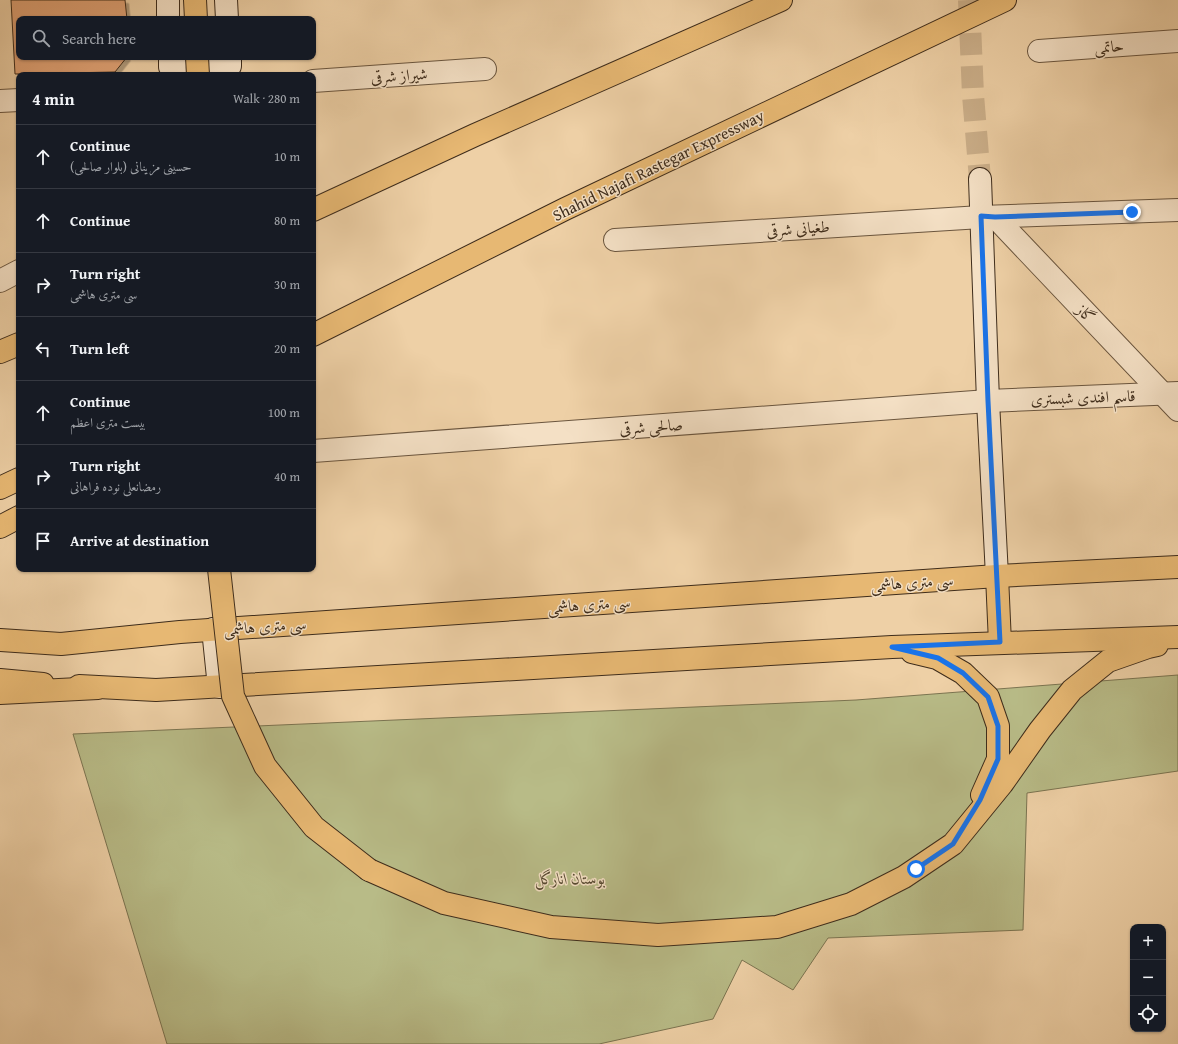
<!DOCTYPE html>
<meta charset="utf-8">
<style>
body{margin:0;font-family:"Gentium Book Plus",Amiri,serif;background:#20242c;color:#f1f3f6}
.controls{position:absolute;right:12px;bottom:12px;display:grid;overflow:hidden;border-radius:8px;box-shadow:0 1px 3px #0004}
.controls button{width:36px;height:36px;display:grid;place-items:center;padding:0;border:0;border-bottom:1px solid #363941;background:#171b24;color:#f1f3f6;font:20px sans-serif}
.stop{position:absolute;width:12px;height:12px;margin:-9px;border:3px solid #1a73e8;border-radius:50%;background:#fff}
.stop.end{background:#1a73e8;border-color:#fff;box-shadow:0 1px 4px #0008}
.list{margin:0;padding:0;list-style:none}
h2{display:flex;justify-content:space-between;align-items:center;height:52px;margin:0;padding:0 16px;font-size:17px}
h2 small{font-size:13px;font-weight:400;color:#9ea1a6}
.list li{display:grid;grid-template-columns:26px 1fr auto;gap:12px;align-items:center;box-sizing:border-box;height:64px;padding:0 16px;border-top:1px solid #363941}
.list b{display:block;font-size:15px;white-space:nowrap}
.list p{margin:0;font-size:13px;white-space:nowrap;color:#9ea1a6}
.list em{font-size:13px;font-style:normal;color:#9ea1a6}
.icon{flex:none;width:22px;height:22px;fill:none;stroke:currentColor;stroke-width:2;stroke-linecap:round;stroke-linejoin:round}
.map{position:relative;flex:none;width:1178px;height:1044px;overflow:hidden}
.search{position:absolute;background:#171b24;box-shadow:0 1px 3px #0004;left:16px;top:16px;width:300px;height:44px;display:flex;align-items:center;gap:10px;box-sizing:border-box;padding:0 14px;border-radius:8px;color:#9ea1a6;font-size:15px}
.panel{position:absolute;background:#171b24;box-shadow:0 1px 3px #0004;left:16px;top:72px;width:300px;height:500px;border-radius:8px}
.map>svg:first-child{display:block}
</style>
<div class="map">
<svg width="1178" height="1044" viewBox="0 0 1178 1044">
<defs>
<filter id="shadow"><feDropShadow dx="3.5" dy="3.5" stdDeviation="0" flood-color="#0004"/></filter>
</defs>
<rect width="100%" height="100%" fill="#eed0a6"/>
<filter id="stains"><feTurbulence type="fractalNoise" baseFrequency=".005" numOctaves="4"/><feColorMatrix values="0 0 0 0 .2 0 0 0 0 .09 0 0 0 0 .02 0 0 0 .5 -.17"/></filter>
<radialGradient id="worn" r=".72"><stop offset=".6" stop-color="#630" stop-opacity="0"/><stop offset="1" stop-color="#630" stop-opacity=".3"/></radialGradient>
<polygon fill="#b8bb87" stroke="#7b7451" points="1178,675 1178,771 1027,793 1023,930 828,938 793,990 742,960 713,1019 599,1044 167,1044 73,734 856,700"/>
<polygon fill="#e0a274" stroke="#3e2c1b" filter="url(#shadow)" points="11,0 125,0 127,19 19,19 19,57 127,57 115,72 15,74"/>
<g fill="none" stroke-linecap="round" stroke-linejoin="round">
<polyline stroke="#cbaf8a" stroke-width="22" stroke-dasharray="22 11" stroke-linecap="butt" points="969,0 973,95 980,179"/>
<defs>
<g id="street">
<polyline points="1039,51 1178,41"/>
<polyline points="313,81 485,69"/>
<polyline points="0,101 19,100"/>
<polyline points="995,217 1178,410"/>
<polyline points="615,240 981,217 1178,210"/>
<polyline points="0,281 19,271"/>
<polyline points="313,451 988,401 1178,393"/>
</g>
<g id="secondary">
<polyline points="168,0 168,19"/>
<polyline points="226,0 227,19"/>
<polyline points="170,57 170,67 230,66 230,57"/>
<polyline points="980,179 988,401 997,576"/>
<polyline points="213,629 219,687"/>
</g>
<g id="primary">
<polyline points="195,0 196,19"/>
<polyline points="0,527 19,517"/>
<polyline points="997,576 1000,643"/>
<polyline points="0,640 61,644 180,632 997,576 1178,567"/>
<polyline points="912,652 937,658 963,673 988,697 998,726 998,759 982,795"/>
<polyline points="0,680 43,684"/>
<polyline points="79,686 156,690 892,647 1178,637"/>
<polyline points="369,870 444,903 551,927 658,935 777,927 851,904 904,877 953,844 1002,784 1040,730 1072,690 1108,661 1148,647 1157,645"/>
</g>
<g id="highway">
<polyline points="313,210 475,135 781,0"/>
<polyline points="313,335 565,209 1005,0"/>
<polyline points="0,352 19,344"/>
<polyline points="0,488 19,479"/>
<polyline points="0,693 98,688"/>
</g>
</defs>
<use href="#street" stroke="#6a553e" stroke-width="24"/>
<use href="#secondary" stroke="#3e2c1b" stroke-width="24"/>
<use href="#primary" stroke="#3e2c1b" stroke-width="24"/>
<use href="#highway" stroke="#3e2c1b" stroke-width="24"/>
<use href="#street" stroke="#f4e0c5" stroke-width="22"/>
<use href="#secondary" stroke="#f4e0c5" stroke-width="22"/>
<use href="#primary" stroke="#e7b873" stroke-width="22"/>
<use href="#highway" stroke="#e7b873" stroke-width="22"/>
<defs>
<g id="primary-bridge">
<polyline points="197,57 198,75"/>
<polyline points="219,569 233,696 265,766 314,827 369,870"/>
</g>
</defs>
<use href="#primary-bridge" stroke="#3e2c1b" stroke-width="24" stroke-linecap="butt"/>
<use href="#primary-bridge" stroke="#e7b873" stroke-width="22"/>
</g>
<g fill="none" stroke-linecap="round" stroke-linejoin="round">
<polyline stroke="#1a73e8" stroke-width="5" points="916,869 953,844 980,800 998,759 998,726 988,697 963,673 938,658 892,647 1000,642 988,401 981,216 995,217 1132,212"/>
</g>
<g text-anchor="middle" dominant-baseline="central" stroke-width="3" stroke-linejoin="round" paint-order="stroke">
<g font-size="16" fill="#3e2c1b" stroke="#f4e0c5">
<text transform="translate(1109 46) rotate(-4)">حاتمی</text>
<text transform="translate(399 75) rotate(-4)">شیراز شرقی</text>
<text transform="translate(658 165) rotate(-26)">Shahid Najafi Rastegar Expressway</text>
<text transform="translate(798 228) rotate(-4)">طغیانی شرقی</text>
<text transform="translate(1086 313) rotate(46)">گاز</text>
<text transform="translate(1083 397) rotate(-2)">قاسم افندی شبستری</text>
<text transform="translate(651 426) rotate(-4)">صالحی شرقی</text>
<text transform="translate(912 582) rotate(-4)">سی متری هاشمی</text>
<text transform="translate(589 604) rotate(-4)">سی متری هاشمی</text>
<text transform="translate(265 626) rotate(-4)">سی متری هاشمی</text>
</g>
<g font-size="16" font-style="italic" fill="#564931" stroke="#f4e0c5">
<text x="570" y="878">بوستان انارگل</text>
</g>
</g>
<rect width="100%" height="100%" filter="url(#stains)"/>
<rect width="100%" height="100%" fill="url(#worn)"/>
</svg>
<div class="controls">
<button>+</button>
<button>−</button>
<button><svg class="icon" aria-label="locate" viewBox="0 0 24 24"><circle cx="12" cy="12" r="6"/><path d="M12 2v4M12 18v4M2 12h4M18 12h4"/></svg></button>
</div>
<div class="stop" style="left:916px;top:869px"></div>
<div class="stop end" style="left:1132px;top:212px"></div>
<div class="search"><svg class="icon" aria-label="search" viewBox="0 0 24 24"><circle cx="10" cy="10" r="6"/><path d="M15 15l6 6"/></svg>Search here</div>
<section class="panel">
<h2>4 min<small>Walk · 280 m</small></h2>
<ul class="list">
<li><svg class="icon" aria-label="ahead" viewBox="0 0 24 24"><path d="M12 20V5M6 11l6-6 6 6"/></svg><div><b>Continue</b><p>حسینی مزینانی (بلوار صالحی)</p></div><em>10 m</em></li>
<li><svg class="icon" aria-label="ahead" viewBox="0 0 24 24"><path d="M12 20V5M6 11l6-6 6 6"/></svg><div><b>Continue</b></div><em>80 m</em></li>
<li><svg class="icon" aria-label="right" viewBox="0 0 24 24"><path d="M7 20v-9h11M14 6l5 5-5 5"/></svg><div><b>Turn right</b><p>سی متری هاشمی</p></div><em>30 m</em></li>
<li><svg class="icon" aria-label="left" viewBox="0 0 24 24"><path d="M17 20v-9H6M10 6l-5 5 5 5"/></svg><div><b>Turn left</b></div><em>20 m</em></li>
<li><svg class="icon" aria-label="ahead" viewBox="0 0 24 24"><path d="M12 20V5M6 11l6-6 6 6"/></svg><div><b>Continue</b><p>بیست متری اعظم</p></div><em>100 m</em></li>
<li><svg class="icon" aria-label="right" viewBox="0 0 24 24"><path d="M7 20v-9h11M14 6l5 5-5 5"/></svg><div><b>Turn right</b><p>رمضانعلی نوده فراهانی</p></div><em>40 m</em></li>
<li><svg class="icon" aria-label="arrive" viewBox="0 0 24 24"><path d="M6 21V4h12l-3 4 3 4H6"/></svg><div><b>Arrive at destination</b></div></li>
</ul>
</section>
</div>
